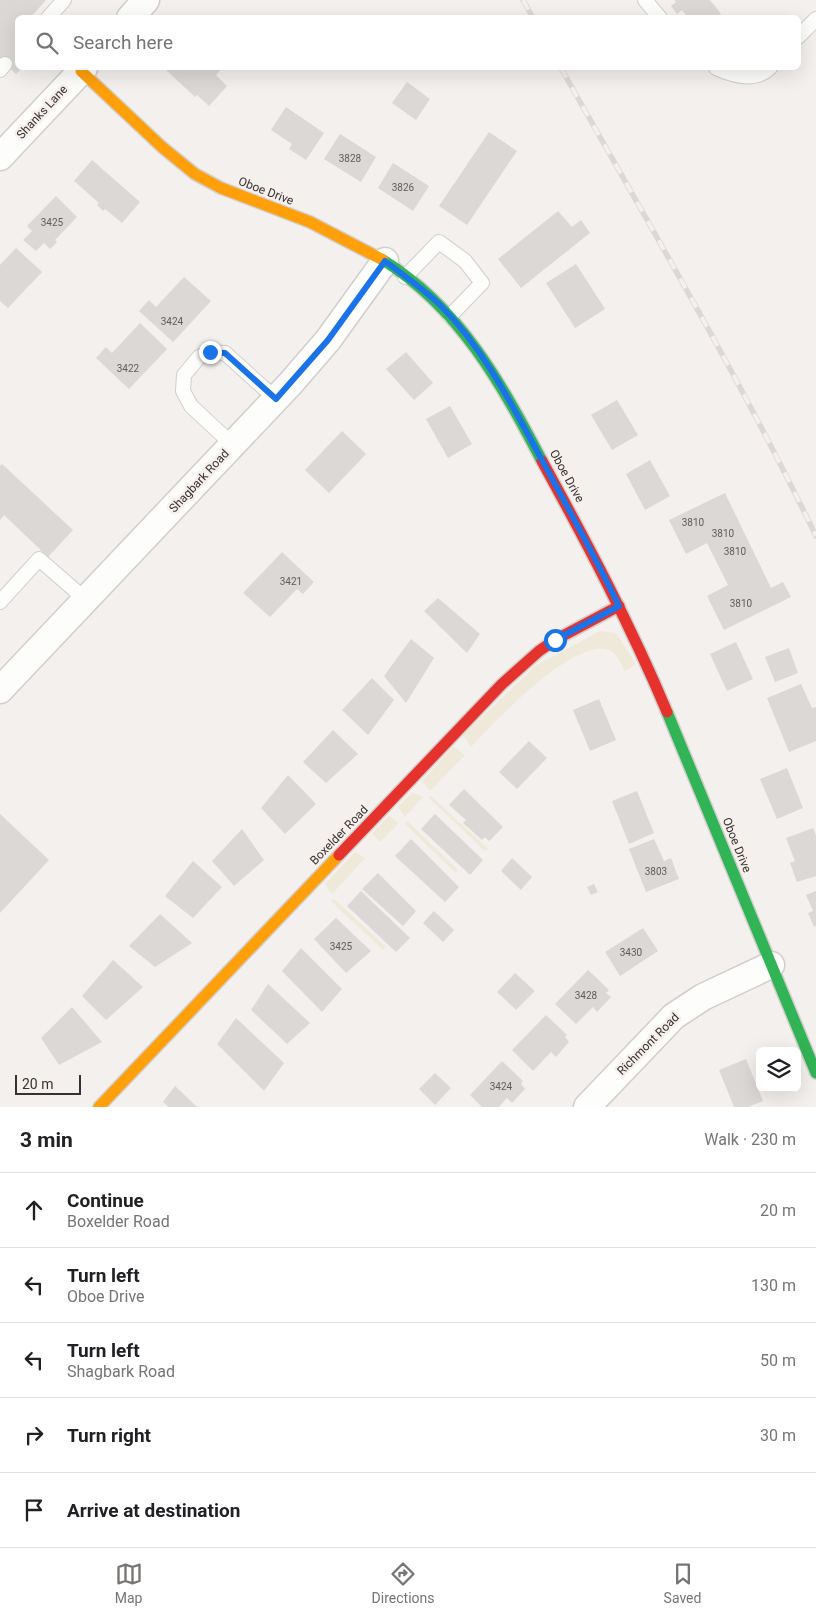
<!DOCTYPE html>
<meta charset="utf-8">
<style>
body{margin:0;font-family:Roboto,sans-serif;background:#f2f2f2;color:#202124}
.controls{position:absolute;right:15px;bottom:15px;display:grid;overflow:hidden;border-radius:8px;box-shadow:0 5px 20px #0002}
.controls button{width:45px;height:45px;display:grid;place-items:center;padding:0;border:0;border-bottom:1px solid #e0e0e0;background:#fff;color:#202124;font:25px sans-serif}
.scale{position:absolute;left:15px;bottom:12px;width:66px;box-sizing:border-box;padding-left:5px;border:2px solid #353231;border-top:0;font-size:14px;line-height:18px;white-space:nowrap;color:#353231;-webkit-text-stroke:4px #f7efeb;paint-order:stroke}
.stop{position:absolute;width:15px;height:15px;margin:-11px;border:4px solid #1a73e8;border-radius:50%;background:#fff}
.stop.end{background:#1a73e8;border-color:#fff;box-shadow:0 1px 5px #0008}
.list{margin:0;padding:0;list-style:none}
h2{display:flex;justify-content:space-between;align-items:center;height:65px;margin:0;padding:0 20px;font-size:21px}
h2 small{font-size:16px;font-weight:400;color:#757577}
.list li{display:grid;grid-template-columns:32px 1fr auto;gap:15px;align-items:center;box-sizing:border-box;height:75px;padding:0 20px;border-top:1px solid #e0e0e0}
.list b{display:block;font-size:19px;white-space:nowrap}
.list p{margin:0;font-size:16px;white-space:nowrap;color:#757577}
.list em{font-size:16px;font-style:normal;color:#757577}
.icon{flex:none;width:28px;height:28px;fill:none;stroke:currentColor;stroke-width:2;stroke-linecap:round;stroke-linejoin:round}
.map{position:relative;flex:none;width:816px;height:1107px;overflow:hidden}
.search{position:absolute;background:#fff;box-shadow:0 5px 20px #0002;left:15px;right:15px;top:15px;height:55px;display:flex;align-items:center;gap:12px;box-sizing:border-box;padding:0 18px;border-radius:8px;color:#757577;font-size:19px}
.sheet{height:440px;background:#fff}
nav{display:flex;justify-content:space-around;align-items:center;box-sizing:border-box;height:70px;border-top:1px solid #e0e0e0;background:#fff;font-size:14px;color:#757577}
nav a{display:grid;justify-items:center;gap:2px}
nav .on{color:#787473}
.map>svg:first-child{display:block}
</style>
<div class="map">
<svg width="816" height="1107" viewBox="0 0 816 1107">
<rect width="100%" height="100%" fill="#f4f0ee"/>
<g fill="#efe9da">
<path d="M600,631l16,2 20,31 -11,7c-4,-7 -8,-18 -16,-21 -36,-13 -114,72 -138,97l-8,-12 72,-69z"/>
<polygon points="453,747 465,755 430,791 422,781"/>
<polygon points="412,792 423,797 405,817 398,807"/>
<polygon points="431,796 488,849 485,851 429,798"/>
<polygon points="389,816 399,823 380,842 372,833"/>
<polygon points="407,821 458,870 456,873 405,824"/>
<polygon points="355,852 365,858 332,894 325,884"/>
<polygon points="334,899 386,947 383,950 331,901"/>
</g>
<g fill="#dbd8d6">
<polygon points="0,0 46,0 30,18 18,18 18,68 22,68 16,74 0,59"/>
<polygon points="674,0 710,0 721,14 716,18 688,18 682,10 677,14 671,6 676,2"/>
<polygon points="164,68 222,68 216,75 227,86 209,106 197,95 195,97"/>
<polygon points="407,82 430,99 416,120 392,103"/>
<polygon points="286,107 324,133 306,160 289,149 292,144 271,130"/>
<polygon points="489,132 517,151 467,225 439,206"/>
<polygon points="340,134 376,157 361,182 324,159"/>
<polygon points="92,160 140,202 122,223 105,209 103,211 97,205 99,203 74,181"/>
<polygon points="393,163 429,186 413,211 378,188"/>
<polygon points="56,196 77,217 55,240 57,242 50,249 44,243 36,251 23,240 32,231 27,226"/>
<polygon points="558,211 572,227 581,220 590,233 521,288 498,259"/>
<polygon points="16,248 42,272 8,308 0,301 0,265"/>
<polygon points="576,264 605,309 575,328 546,283"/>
<polygon points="184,277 211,301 173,342 139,311 149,300 156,307"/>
<polygon points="140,323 167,349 129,389 96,358 106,347 112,353"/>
<polygon points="406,352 433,383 414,400 386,369"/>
<polygon points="617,400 638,435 612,450 591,415"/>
<polygon points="450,406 472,444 448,458 426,419"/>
<polygon points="342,431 366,454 329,493 305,470"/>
<polygon points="650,460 670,496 645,510 626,474"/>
<polygon points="2,464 73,530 48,557 4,515 0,520 0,466"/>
<polygon points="725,493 771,588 783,582 791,597 724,630 707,596 728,585 707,543 686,554 669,520"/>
<polygon points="282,552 314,582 303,594 297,589 270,617 243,593"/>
<polygon points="438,598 480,634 467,653 424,611"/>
<polygon points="411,639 434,658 406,703 384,676"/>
<polygon points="736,642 753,679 727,691 710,654"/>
<polygon points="789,648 798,673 775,682 765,657"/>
<polygon points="372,678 394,700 368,735 342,710"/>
<polygon points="801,684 812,708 816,707 816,741 789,752 767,698"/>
<polygon points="599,699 616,740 590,751 573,710"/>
<polygon points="333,730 358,754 326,783 303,762"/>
<polygon points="529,741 547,758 517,789 499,772"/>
<polygon points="787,768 803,808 777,819 760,779"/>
<polygon points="288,775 316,804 285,834 261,808"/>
<polygon points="464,789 503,827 489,841 485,837 482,840 463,823 466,820 449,805"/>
<polygon points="637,791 654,833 629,844 612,801"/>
<polygon points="0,814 49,860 0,913"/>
<polygon points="435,814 483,860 470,875 421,829"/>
<polygon points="813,828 816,835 816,876 797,882 790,863 795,861 786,838"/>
<polygon points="242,829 264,860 234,886 212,861"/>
<polygon points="411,839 459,887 445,902 395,856"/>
<polygon points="654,839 664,861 671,858 679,879 646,892 629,849"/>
<polygon points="512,858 532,877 521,890 501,871"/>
<polygon points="193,861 222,887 193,918 165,896"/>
<polygon points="378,873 416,911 403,926 362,889"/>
<polygon points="594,884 598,892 591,895 587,887"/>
<polygon points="361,891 410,938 396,952 347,906"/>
<polygon points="816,891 816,926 814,927 808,913 813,911 806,895"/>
<polygon points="434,911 454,930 443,942 423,923"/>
<polygon points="160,914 192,943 155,967 129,946"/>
<polygon points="336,918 371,951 346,973 314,939"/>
<polygon points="643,928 658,951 620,976 605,952"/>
<polygon points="301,948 342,989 322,1012 282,971"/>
<polygon points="113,960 143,987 106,1020 82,996"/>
<polygon points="588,970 609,990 606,993 611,997 597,1012 593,1007 576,1024 555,1004"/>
<polygon points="515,973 535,991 516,1010 497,992"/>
<polygon points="268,984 310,1023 287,1044 251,1010"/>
<polygon points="72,1007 102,1042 59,1065 41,1038"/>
<polygon points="546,1015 567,1035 565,1037 569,1042 556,1057 551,1052 533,1071 512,1050"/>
<polygon points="236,1018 284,1063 264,1091 217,1044"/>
<polygon points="746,1059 763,1101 748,1107 734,1107 719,1070"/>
<polygon points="502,1061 523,1081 521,1084 525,1089 512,1103 507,1098 499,1107 482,1107 470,1095"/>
<polygon points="435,1073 451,1088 435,1105 419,1089"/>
<polygon points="175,1086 197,1107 169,1107 163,1102"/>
</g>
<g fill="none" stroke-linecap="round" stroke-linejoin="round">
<defs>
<g id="lane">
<polyline points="645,0 660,18"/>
<polyline points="48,18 64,0"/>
<polyline points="798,37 816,19"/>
<path d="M716,68c17,8 39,14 54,0"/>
<polyline points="0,70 5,64"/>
<polyline points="405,277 439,242 465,261 482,283 450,316"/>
<polyline points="233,445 191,406 183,391 184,375 199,357 210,352 225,353 276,399"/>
<polyline points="0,602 39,559 86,600"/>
</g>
<g id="street">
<polyline points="130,18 146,0"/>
<polyline points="0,157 84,68"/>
<polyline points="0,690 290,384 328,340 385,261"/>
<polyline points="587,1107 674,1016 703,997 771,965"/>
</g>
<g id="fast">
<path d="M383,260c77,48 118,123 159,201"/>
<polyline points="667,712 816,1073"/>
</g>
<g id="slow">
<polyline points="81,71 162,147 195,174 221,188 310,222 383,260"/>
<polyline points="99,1107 339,855"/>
</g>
<g id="jam">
<path d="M542,461c45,82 89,165 125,251"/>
<polyline points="339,855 502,684 539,651 555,640 619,606"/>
</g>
</defs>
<use href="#lane" stroke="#d1cecc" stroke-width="16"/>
<use href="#street" stroke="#d1cecc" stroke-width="29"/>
<use href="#fast" stroke="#d1cecc" stroke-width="14"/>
<use href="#slow" stroke="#d1cecc" stroke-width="14"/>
<use href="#jam" stroke="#d1cecc" stroke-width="14"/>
<use href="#lane" stroke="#fdfdfc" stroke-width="14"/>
<use href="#street" stroke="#fdfdfc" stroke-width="26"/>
<use href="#fast" stroke="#30b455" stroke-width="11"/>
<use href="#slow" stroke="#ff9f0a" stroke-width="11"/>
<use href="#jam" stroke="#e5322d" stroke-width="11"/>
<defs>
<g id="rail">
<polyline points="523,0 533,18"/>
<path d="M561,68c87,155 178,308 255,468"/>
</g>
</defs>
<use href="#rail" stroke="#dad8d8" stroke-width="5.5"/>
<use href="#rail" stroke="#f7efeb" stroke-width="4" stroke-dasharray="11" stroke-linecap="butt"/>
</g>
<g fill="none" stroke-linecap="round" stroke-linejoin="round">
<path stroke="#1a73e8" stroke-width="6" d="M210,352l15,1 51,46 52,-59 57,-79c19,15 39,28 56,45 41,41 69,95 96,145 28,51 56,102 82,155l-64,34"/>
</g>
<g text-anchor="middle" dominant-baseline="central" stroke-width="5" stroke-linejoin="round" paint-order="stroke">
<g font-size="10" fill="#5e5c5a">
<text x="350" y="158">3828</text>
<text x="403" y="187">3826</text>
<text x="52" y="222">3425</text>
<text x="172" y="321">3424</text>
<text x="128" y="368">3422</text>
<text x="693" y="522">3810</text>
<text x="723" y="533">3810</text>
<text x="735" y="551">3810</text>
<text x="291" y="581">3421</text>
<text x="741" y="603">3810</text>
<text x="656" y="871">3803</text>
<text x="341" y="946">3425</text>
<text x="631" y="952">3430</text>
<text x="586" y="995">3428</text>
<text x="501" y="1086">3424</text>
</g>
<g font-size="12" fill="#353231" stroke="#f7efeb">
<text transform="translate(42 112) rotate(-47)">Shanks Lane</text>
<text transform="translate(266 191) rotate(21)">Oboe Drive</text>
<text transform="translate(567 476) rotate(61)">Oboe Drive</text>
<text transform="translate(199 481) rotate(-47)">Shagbark Road</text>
<text transform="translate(339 835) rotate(-46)">Boxelder Road</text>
<text transform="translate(737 845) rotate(68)">Oboe Drive</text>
<text transform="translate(648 1044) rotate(-45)">Richmont Road</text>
</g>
</g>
</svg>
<div class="controls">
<button><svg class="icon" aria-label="layers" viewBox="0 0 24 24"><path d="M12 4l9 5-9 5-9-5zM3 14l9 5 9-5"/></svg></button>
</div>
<div class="scale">20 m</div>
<div class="stop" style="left:555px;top:640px"></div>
<div class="stop end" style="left:210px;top:352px"></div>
<div class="search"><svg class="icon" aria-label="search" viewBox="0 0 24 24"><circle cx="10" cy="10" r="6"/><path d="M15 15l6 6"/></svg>Search here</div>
</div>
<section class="sheet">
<h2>3 min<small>Walk · 230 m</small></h2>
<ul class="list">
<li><svg class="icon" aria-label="ahead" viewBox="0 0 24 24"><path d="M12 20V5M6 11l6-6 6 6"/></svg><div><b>Continue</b><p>Boxelder Road</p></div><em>20 m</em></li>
<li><svg class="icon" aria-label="left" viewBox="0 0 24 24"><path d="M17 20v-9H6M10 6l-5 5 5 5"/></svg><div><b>Turn left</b><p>Oboe Drive</p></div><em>130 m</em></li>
<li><svg class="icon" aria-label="left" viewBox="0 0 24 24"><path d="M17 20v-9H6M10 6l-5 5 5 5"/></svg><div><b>Turn left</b><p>Shagbark Road</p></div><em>50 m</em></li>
<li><svg class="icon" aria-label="right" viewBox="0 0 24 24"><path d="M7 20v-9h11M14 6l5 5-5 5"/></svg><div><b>Turn right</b></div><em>30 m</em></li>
<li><svg class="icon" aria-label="arrive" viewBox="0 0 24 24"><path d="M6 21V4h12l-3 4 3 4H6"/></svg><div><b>Arrive at destination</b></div></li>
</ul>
</section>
<nav>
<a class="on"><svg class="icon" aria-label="map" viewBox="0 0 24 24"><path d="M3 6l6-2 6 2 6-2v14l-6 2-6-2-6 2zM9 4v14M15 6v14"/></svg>Map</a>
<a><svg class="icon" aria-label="directions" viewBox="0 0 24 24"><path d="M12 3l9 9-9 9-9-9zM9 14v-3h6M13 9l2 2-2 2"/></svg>Directions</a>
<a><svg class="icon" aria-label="saved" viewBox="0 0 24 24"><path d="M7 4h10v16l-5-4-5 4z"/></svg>Saved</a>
</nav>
